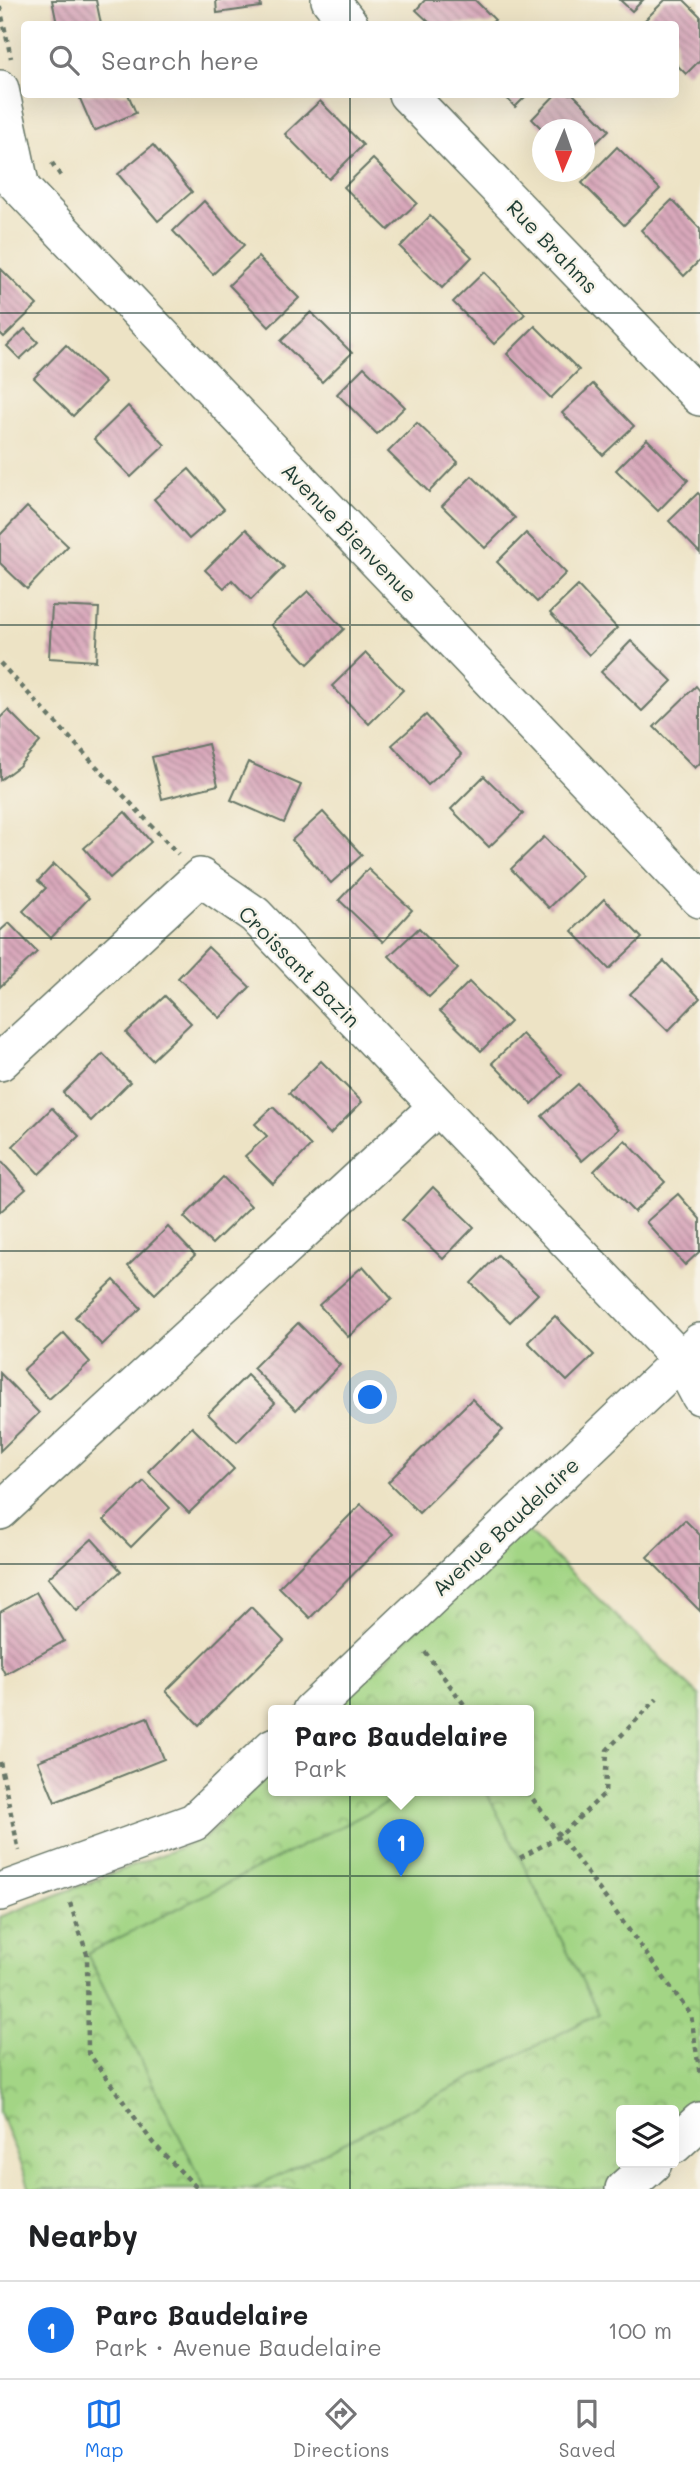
<!DOCTYPE html>
<meta charset="utf-8">
<style>
body{margin:0;font-family:Mali,sans-serif;background:#f6f6f6;color:#202124}
.controls{position:absolute;right:21px;bottom:21px;display:grid;overflow:hidden;border-radius:7px;box-shadow:0 7px 28px #0002}
.controls button{width:63px;height:63px;display:grid;place-items:center;padding:0;border:0;border-bottom:2px solid #e0e0e0;background:#fff;color:#202124;font:35px sans-serif}
.compass{position:absolute;left:532px;top:119px;width:63px;height:63px;border-radius:50%;background:#fff;box-shadow:0 7px 28px #0002;rotate:182deg}
.you{position:absolute;left:371px;top:1398px;width:24px;height:24px;margin:-18px;border:5px solid #fff;border-radius:50%;background:#1a73e8;box-shadow:0 0 0 10px #1a73e833}
.badge{display:grid;place-items:center;width:46px;height:46px;border-radius:50%;background:#1a73e8;color:#fff;font-size:23px;font-weight:700}
.pin{position:absolute;translate:-50% -58px;filter:drop-shadow(0 2px 4px #0008)}
.pin::after{content:'';position:absolute;top:37px;width:24px;height:21px;background:inherit;clip-path:polygon(0 0,100% 0,50% 100%)}
.popup{position:absolute;left:268px;top:1705px;width:266px;height:91px;box-sizing:border-box;display:grid;place-content:center;border-radius:7px;background:#fff;filter:drop-shadow(0 2px 5px #0005);font-size:23px;white-space:nowrap;color:#757577}
.popup b{font-size:26px;color:#202124}
.popup::after{content:'';position:absolute;left:50%;top:100%;margin-left:-14px;border:14px solid transparent;border-top-color:#fff}
.list{margin:0;padding:0;list-style:none}
h2{display:flex;justify-content:space-between;align-items:center;height:91px;margin:0;padding:0 28px;font-size:30px}
h2 small{font-size:23px;font-weight:400;color:#757577}
.list li{display:grid;grid-template-columns:46px 1fr auto;gap:21px;align-items:center;box-sizing:border-box;height:98px;padding:0 28px;border-top:2px solid #e0e0e0}
.list b{display:block;font-size:26px;white-space:nowrap}
.list p{margin:0;font-size:23px;white-space:nowrap;color:#757577}
.list em{font-size:23px;font-style:normal;color:#757577}
.icon{flex:none;width:38px;height:38px;fill:none;stroke:currentColor;stroke-width:2;stroke-linecap:round;stroke-linejoin:round}
.map{position:relative;flex:none;width:700px;height:2189px;overflow:hidden}
.search{position:absolute;background:#fff;box-shadow:0 7px 28px #0002;left:21px;right:21px;top:21px;height:77px;display:flex;align-items:center;gap:18px;box-sizing:border-box;padding:0 24px;border-radius:7px;color:#757577;font-size:26px}
.sheet{height:189px;background:#fff}
nav{display:flex;justify-content:space-around;align-items:center;box-sizing:border-box;height:98px;border-top:2px solid #e0e0e0;background:#fff;font-size:19px;color:#757577}
nav a{display:grid;justify-items:center;gap:4px}
nav .on{color:#1a73e8}
.map>svg:first-child{display:block}
</style>
<div class="map">
<svg width="700" height="2189" viewBox="0 0 700 2189">
<defs>
<pattern id="park-crowns" width="20" height="18" patternUnits="userSpaceOnUse" patternTransform="scale(1.75)"><rect width="20" height="18" fill="#a3d585"/><path d="M2 6a3 3 0 1 1 6 0M12 15a3 3 0 1 1 6 0" fill="none" stroke="#84ae6e"/></pattern>
<pattern id="building-back-hatch" width="6" height="6" patternUnits="userSpaceOnUse" patternTransform="scale(1.75)"><rect width="6" height="6" fill="#d9a8bb"/><path d="M-1 5l2 2M0 0l6 6M5-1l2 2" fill="none" stroke="#af8a99"/></pattern>
</defs>
<rect width="100%" height="100%" fill="#f7f3e8"/>
<filter id="ink" filterUnits="userSpaceOnUse"><feTurbulence type="fractalNoise" baseFrequency=".0143" numOctaves="2"/><feDisplacementMap in="SourceGraphic" scale="14" xChannelSelector="R" yChannelSelector="G"/><feConvolveMatrix kernelMatrix="1 2 1 2 8 2 1 2 1" color-interpolation-filters="sRGB"/></filter>
<filter id="wash" filterUnits="userSpaceOnUse"><feTurbulence type="fractalNoise" baseFrequency=".00686" numOctaves="4" result="noise"/><feDisplacementMap in="SourceGraphic" scale="28" xChannelSelector="R" yChannelSelector="G"/><feGaussianBlur stdDeviation="1.57" result="paint"/><feColorMatrix in="noise" values="0 0 0 0 0 0 0 0 0 0 0 0 0 0 0 0 0 1.4 0 .05"/><feComposite in="paint" operator="in"/></filter>
<g filter="url(#wash)">
<rect width="100%" height="100%" fill="#ede3c5"/>
<polygon fill="url(#park-crowns)" stroke="#61895c" stroke-width="2" points="521,1525 700,1696 700,2109 674,2132 674,2110 621,2110 621,2163 639,2163 609,2189 30,2189 0,2113 0,1917 205,1838 273,1770 273,1791 529,1791 529,1711 334,1711"/>
<polygon fill="#a3d585" stroke="#61895c" stroke-width="2" points="411,1791 486,1791 599,2014 251,2189 206,2189 87,1954"/>
<g id="blocks">
<g fill="url(#building-back-hatch)">
<polygon points="52,0 96,0 101,24 57,24"/>
<polygon points="216,0 260,0 261,7 217,13"/>
<polygon points="425,0 475,0 495,20 490,24 431,24 416,10"/>
<polygon points="620,0 643,0 632,11"/>
<polygon points="665,0 684,0 700,16 700,60 686,74 676,64 676,24 641,24"/>
<polygon points="78,94 128,94 136,113 94,131"/>
<polygon points="503,94 528,94 515,107"/>
<polygon points="556,94 573,94 609,130 584,155 584,130 543,130 532,119"/>
<polygon points="320,101 363,145 329,179 285,134"/>
<polygon points="153,145 192,192 158,221 118,174"/>
<polygon points="617,147 660,189 624,225 582,183"/>
<polygon points="373,159 417,203 388,230 344,187"/>
<polygon points="672,200 700,229 700,260 684,276 641,230"/>
<polygon points="204,201 244,245 213,274 173,231"/>
<polygon points="430,216 472,257 442,288 400,247"/>
<polygon points="258,257 299,298 269,327 229,285"/>
<polygon points="0,268 37,305 4,337 0,333"/>
<polygon points="484,272 525,314 494,344 453,302"/>
<polygon points="311,312 352,353 322,382 281,341"/>
<polygon points="535,326 579,370 551,398 507,354"/>
<polygon points="25,329 38,342 20,359 7,346"/>
<polygon points="66,345 105,383 73,416 34,378"/>
<polygon points="364,367 405,407 377,434 337,394"/>
<polygon points="593,384 634,426 603,455 562,413"/>
<polygon points="128,406 165,445 131,477 94,439"/>
<polygon points="417,423 458,462 429,492 388,452"/>
<polygon points="647,439 688,480 658,511 616,470"/>
<polygon points="189,469 224,509 189,539 154,499"/>
<polygon points="472,476 515,518 485,548 442,506"/>
<polygon points="698,493 700,495 700,553 669,521"/>
<polygon points="27,507 68,546 27,589 0,563 0,535"/>
<polygon points="246,529 284,567 251,600 232,580 224,588 205,570"/>
<polygon points="526,533 566,573 537,602 497,562"/>
<polygon points="578,586 617,628 589,655 550,613"/>
<polygon points="308,591 344,629 308,664 271,625"/>
<polygon points="52,606 99,608 96,661 49,658"/>
<polygon points="631,641 672,681 642,711 601,672"/>
<polygon points="366,653 403,690 369,724 332,686"/>
<polygon points="696,686 700,691 700,763 695,768 654,727"/>
<polygon points="8,710 40,742 19,766 0,780 0,718"/>
<polygon points="426,715 462,755 428,785 392,745"/>
<polygon points="208,744 218,785 162,799 152,757"/>
<polygon points="248,762 301,785 284,823 231,800"/>
<polygon points="484,776 523,814 489,847 451,809"/>
<polygon points="125,812 151,842 110,878 84,848"/>
<polygon points="323,812 362,855 331,883 292,840"/>
<polygon points="544,837 582,876 549,908 511,869"/>
<polygon points="54,864 89,898 51,938 23,911 46,888 38,881"/>
<polygon points="368,869 412,910 383,942 339,900"/>
<polygon points="604,899 642,938 609,969 572,931"/>
<polygon points="9,923 37,952 0,987 0,931"/>
<polygon points="419,928 458,969 429,997 389,956"/>
<polygon points="208,947 250,987 220,1018 178,978"/>
<polygon points="664,961 700,998 668,1031 630,994"/>
<polygon points="469,982 510,1022 481,1051 440,1011"/>
<polygon points="165,996 191,1023 152,1060 126,1033"/>
<polygon points="522,1034 562,1075 532,1104 492,1063"/>
<polygon points="103,1054 130,1082 91,1121 63,1093"/>
<polygon points="321,1061 362,1102 330,1134 289,1093"/>
<polygon points="578,1084 619,1129 582,1161 542,1116"/>
<polygon points="273,1107 311,1146 273,1184 245,1156 267,1136 255,1124"/>
<polygon points="52,1108 79,1136 39,1174 13,1146"/>
<polygon points="625,1140 665,1182 634,1212 594,1171"/>
<polygon points="0,1160 26,1189 0,1212"/>
<polygon points="223,1177 251,1206 212,1244 184,1217"/>
<polygon points="433,1187 474,1227 443,1259 402,1220"/>
<polygon points="678,1194 700,1219 700,1251 685,1265 646,1222"/>
<polygon points="168,1227 195,1255 155,1294 128,1266"/>
<polygon points="498,1255 538,1294 510,1322 471,1283"/>
<polygon points="363,1266 392,1299 348,1337 319,1305"/>
<polygon points="114,1280 141,1308 102,1345 75,1317"/>
<polygon points="555,1316 594,1355 567,1381 528,1342"/>
<polygon points="298,1323 340,1365 296,1410 253,1368"/>
<polygon points="64,1333 90,1362 49,1399 23,1370"/>
<polygon points="0,1373 39,1413 0,1451"/>
<polygon points="247,1375 275,1403 237,1442 208,1414"/>
<polygon points="472,1399 503,1430 419,1513 388,1482"/>
<polygon points="192,1427 234,1469 189,1513 148,1471"/>
<polygon points="144,1481 170,1508 131,1547 104,1520"/>
<polygon points="361,1504 393,1534 310,1618 279,1587"/>
<polygon points="685,1520 700,1535 700,1611 647,1557"/>
<polygon points="92,1539 121,1571 77,1611 48,1578"/>
<polygon points="36,1592 64,1641 5,1674 0,1664 0,1612"/>
<polygon points="251,1607 284,1641 199,1725 166,1691"/>
<polygon points="147,1717 164,1759 55,1802 38,1761"/>
</g>
</g>
</g>
<g filter="url(#ink)">
<use href="#blocks" fill-opacity="0" stroke="#677767" stroke-width="2"/>
<g fill="none" stroke-linecap="round" stroke-linejoin="round">
<defs>
<g id="minor">
<polyline points="330,0 349,24"/>
<polyline points="0,89 21,188"/>
<polyline points="407,94 700,397"/>
<polyline points="0,166 700,899"/>
<polyline points="0,1062 200,877 255,915 681,1360 700,1396"/>
<polyline points="0,1511 437,1107"/>
<polyline points="311,1711 700,1342"/>
<polyline points="0,1892 194,1822 273,1747"/>
<polyline points="674,2145 700,2121"/>
<polyline points="624,2189 653,2163"/>
</g>
</defs>
<use href="#minor" stroke="#677767" stroke-width="40"/>
<g stroke="#677767" stroke-width="4.5" stroke-dasharray="5 5" stroke-linecap="butt">
<polyline points="0,7 11,58"/>
<polyline points="52,163 63,179"/>
<polyline points="0,663 178,854"/>
<polyline points="425,1652 469,1711"/>
<polyline points="0,1762 19,1851"/>
<polyline points="527,1791 691,2015 700,2076"/>
<polyline points="520,1858 560,1836 605,1793 607,1750 657,1699"/>
<polyline points="70,1903 87,1954 88,2052 153,2143 198,2189"/>
</g>
<use href="#minor" stroke="#fff" stroke-width="37"/>
</g>
</g>
<path fill="none" stroke="#1f3d34" stroke-width="2" stroke-opacity="0.55" d="M350,0v24M350,94v2095M0,313h700M0,625h700M0,938h700M0,1251h700M0,1564h700M0,1876h700"/>
<g text-anchor="middle" dominant-baseline="central" stroke-width="5" stroke-linejoin="round" paint-order="stroke">
<g font-size="21" fill="#1f3d34" stroke="#f7f3e8">
<text transform="translate(553 246) rotate(46)">Rue Brahms</text>
<text transform="translate(350 532) rotate(46)">Avenue Bienvenue</text>
<text transform="translate(300 966) rotate(45)">Croissant Bazin</text>
<text transform="translate(505 1526) rotate(-43)">Avenue Baudelaire</text>
</g>
</g>
</svg>
<div class="controls">
<button><svg class="icon" aria-label="layers" viewBox="0 0 24 24"><path d="M12 4l9 5-9 5-9-5zM3 14l9 5 9-5"/></svg></button>
</div>
<svg class="compass" viewBox="-18 -18 36 36"><path d="M0-13l5 13h-10z" fill="#e53935"/><path d="M0 13l5-13h-10z" fill="#757577"/></svg>
<div class="you"></div>
<div class="pin badge" style="left:401px;top:1877px">1</div>
<div class="popup"><b>Parc Baudelaire</b>Park</div>
<div class="search"><svg class="icon" aria-label="search" viewBox="0 0 24 24"><circle cx="10" cy="10" r="6"/><path d="M15 15l6 6"/></svg>Search here</div>
</div>
<section class="sheet">
<h2>Nearby<small></small></h2>
<ul class="list">
<li><span class="badge">1</span><div><b>Parc Baudelaire</b><p>Park · Avenue Baudelaire</p></div><em>100 m</em></li>
</ul>
</section>
<nav>
<a class="on"><svg class="icon" aria-label="map" viewBox="0 0 24 24"><path d="M3 6l6-2 6 2 6-2v14l-6 2-6-2-6 2zM9 4v14M15 6v14"/></svg>Map</a>
<a><svg class="icon" aria-label="directions" viewBox="0 0 24 24"><path d="M12 3l9 9-9 9-9-9zM9 14v-3h6M13 9l2 2-2 2"/></svg>Directions</a>
<a><svg class="icon" aria-label="saved" viewBox="0 0 24 24"><path d="M7 4h10v16l-5-4-5 4z"/></svg>Saved</a>
</nav>
